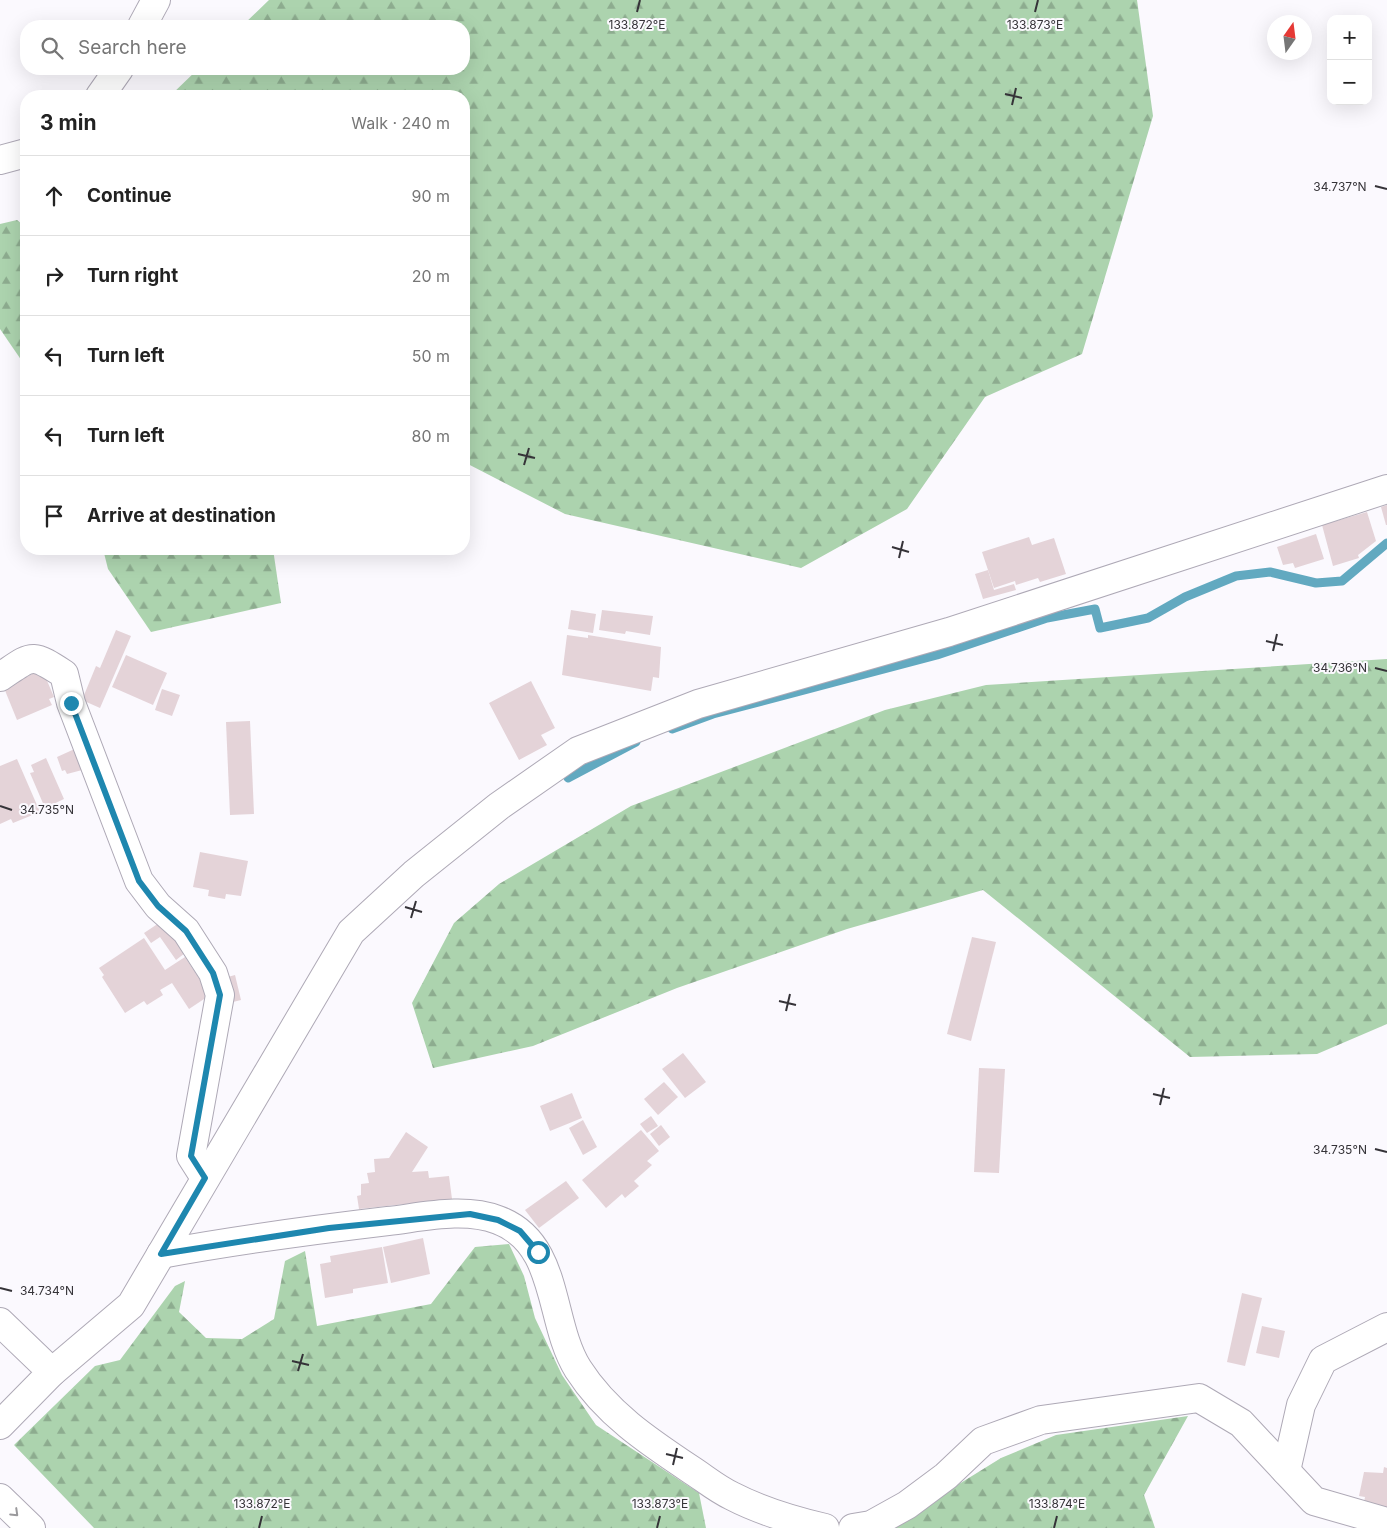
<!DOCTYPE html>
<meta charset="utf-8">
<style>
body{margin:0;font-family:Inter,sans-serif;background:#f2f2f2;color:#222}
.controls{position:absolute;right:15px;top:15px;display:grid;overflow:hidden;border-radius:10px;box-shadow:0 5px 20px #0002}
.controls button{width:45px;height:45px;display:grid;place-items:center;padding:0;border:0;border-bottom:1px solid #e0e0e0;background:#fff;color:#222;font:25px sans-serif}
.compass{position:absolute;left:1267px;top:15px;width:45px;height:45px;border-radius:50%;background:#fff;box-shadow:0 5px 20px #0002;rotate:14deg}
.stop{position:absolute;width:15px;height:15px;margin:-11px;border:4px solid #1e87af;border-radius:50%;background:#fff}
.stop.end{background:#1e87af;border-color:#fff;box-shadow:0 1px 5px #0008}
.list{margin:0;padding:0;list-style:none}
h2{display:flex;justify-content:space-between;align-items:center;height:65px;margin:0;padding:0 20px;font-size:21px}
h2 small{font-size:16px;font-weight:400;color:#767676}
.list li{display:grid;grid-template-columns:32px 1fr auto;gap:15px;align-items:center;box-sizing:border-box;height:80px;padding:0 20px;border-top:1px solid #e0e0e0}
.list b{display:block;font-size:19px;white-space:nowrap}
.list em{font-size:16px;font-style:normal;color:#767676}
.icon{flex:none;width:28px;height:28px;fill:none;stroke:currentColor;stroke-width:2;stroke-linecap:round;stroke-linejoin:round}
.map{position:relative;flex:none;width:1387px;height:1528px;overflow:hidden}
.search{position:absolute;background:#fff;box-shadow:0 5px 20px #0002;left:20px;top:20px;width:450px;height:55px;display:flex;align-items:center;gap:12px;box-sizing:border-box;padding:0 18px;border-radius:20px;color:#767676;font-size:19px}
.panel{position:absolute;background:#fff;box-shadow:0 5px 20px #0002;left:20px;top:90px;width:450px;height:465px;border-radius:20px}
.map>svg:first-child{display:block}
</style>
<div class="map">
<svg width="1387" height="1528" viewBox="0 0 1387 1528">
<defs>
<pattern id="forest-firs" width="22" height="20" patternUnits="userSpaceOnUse" patternTransform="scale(1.25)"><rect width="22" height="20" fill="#acd3ae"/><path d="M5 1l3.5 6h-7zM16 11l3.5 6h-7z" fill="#8dac8f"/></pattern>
</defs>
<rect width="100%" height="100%" fill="#fbf9fe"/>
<g fill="url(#forest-firs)">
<polygon points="269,0 1137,0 1153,116 1082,354 985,397 907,509 801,568 565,514 464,462 464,96 170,96 198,69 464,69 464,26 242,26"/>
<polygon points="17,220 26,227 26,367 0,329 0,224"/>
<polygon points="103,549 273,549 281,603 151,632 108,569"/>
<polygon points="1387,659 1387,1024 1317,1054 1190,1057 983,890 847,929 677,988 533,1046 433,1068 412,1003 454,923 499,884 631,806 885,710 986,685"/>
<polygon points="509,1244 524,1276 535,1318 562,1375 596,1425 699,1493 706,1528 94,1528 14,1445 95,1366 120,1360 175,1286 185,1281 179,1312 206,1338 242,1339 274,1319 285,1261 305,1251 317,1326 431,1304 475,1247"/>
<polygon points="1188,1416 1144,1495 1155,1528 888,1528 1001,1458 1056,1435"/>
</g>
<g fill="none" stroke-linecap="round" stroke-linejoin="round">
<g stroke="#62a9c0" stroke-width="9">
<polyline points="672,729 713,714 937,655 1047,618 1095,609 1100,628 1148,618 1185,597 1236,576 1270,572 1316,583 1342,581 1387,543"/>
<polyline points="568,778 636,742"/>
</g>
</g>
<g fill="#e4d3d8">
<polygon points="1387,505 1387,525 1386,525 1381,507"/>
<polygon points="1367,512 1376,541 1358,555 1359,558 1333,566 1322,525"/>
<polygon points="1316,534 1324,559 1295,568 1293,563 1283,565 1277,547"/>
<polygon points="1029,537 1032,545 1054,538 1066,574 1040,582 1038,578 1016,585 1015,581 994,588 982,552"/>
<polygon points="988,570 994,590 1014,584 1016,590 983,599 975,574"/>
<polygon points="571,610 596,614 593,633 568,629"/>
<polygon points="602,610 653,616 650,635 626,631 625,634 599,630"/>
<polygon points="116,630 131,636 100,708 82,700 96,666 100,668"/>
<polygon points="567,635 588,638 588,635 661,647 659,678 653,677 651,691 562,675"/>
<polygon points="126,655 167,673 153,705 112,687"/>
<polygon points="42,669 54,697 49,699 52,705 17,720 4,688"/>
<polygon points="531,681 555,728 541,735 547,745 519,760 489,703"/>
<polygon points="162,689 180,695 172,716 155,710"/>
<polygon points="250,721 254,814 230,815 226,722"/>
<polygon points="79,747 86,769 67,774 65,770 62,771 57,757"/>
<polygon points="46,758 64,799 45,808 30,773 34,772 31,765"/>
<polygon points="17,759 40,812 13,823 11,819 0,824 0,766"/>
<polygon points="200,852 248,861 241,896 226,894 225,899 208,896 209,890 193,887"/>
<polygon points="162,921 185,953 176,960 160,937 151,943 144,933"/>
<polygon points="972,937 996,942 971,1041 947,1034"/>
<polygon points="144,938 165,970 185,957 210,995 189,1009 172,983 160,990 163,995 147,1005 144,1001 125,1013 102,977 104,975 99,968"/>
<polygon points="235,975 241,1000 229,1003 224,978"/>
<polygon points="683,1053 706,1082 685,1098 662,1069"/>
<polygon points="979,1068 1005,1069 999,1173 974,1172"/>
<polygon points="664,1082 678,1097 658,1115 644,1099"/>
<polygon points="572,1093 582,1118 550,1131 540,1106"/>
<polygon points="651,1116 658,1126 647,1133 640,1124"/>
<polygon points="583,1120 597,1147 583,1155 569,1128"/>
<polygon points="661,1125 670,1137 659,1146 650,1134"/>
<polygon points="641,1130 659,1151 647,1161 652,1165 634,1181 639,1186 625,1198 622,1194 606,1208 582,1180"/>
<polygon points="406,1132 428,1147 412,1172 428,1171 429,1178 449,1176 452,1199 359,1209 357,1196 361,1195 361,1184 369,1183 367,1173 375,1172 374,1159 389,1158"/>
<polygon points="566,1181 579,1198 539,1228 525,1210"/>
<polygon points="423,1238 430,1274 391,1283 383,1247"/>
<polygon points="382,1247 388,1283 353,1289 353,1293 325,1298 320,1264 331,1262 330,1256"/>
<polygon points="1242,1293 1262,1298 1245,1366 1227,1362"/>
<polygon points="1262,1326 1285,1331 1279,1358 1256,1353"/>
<polygon points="1384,1467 1387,1468 1387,1508 1364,1502 1365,1497 1359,1496 1364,1472 1383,1473"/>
</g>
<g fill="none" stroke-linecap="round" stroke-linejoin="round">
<defs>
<g id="minor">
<polyline points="142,26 156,0"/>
<polyline points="100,96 119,69"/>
<polyline points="0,160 26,153"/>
<path d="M0,677c33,-22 30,-25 64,-3l7,29 68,178 19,25 28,25 27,42 7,22 -29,161 14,22"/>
<path d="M161,1254c75,-14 151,-24 227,-33 35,-4 76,-14 110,-1 62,23 50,101 80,149 28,44 70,72 112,100 14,9 27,20 42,27 27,14 63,25 93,32"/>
<polyline points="52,1372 131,1305 351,932 414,874 499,806 578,751 698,704 949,632 1387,489"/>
<polyline points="1286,1471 1301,1405 1323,1360 1387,1327"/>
<polyline points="853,1528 871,1525 907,1505 946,1476 983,1441 1041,1420 1199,1398 1241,1423 1314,1501 1387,1522"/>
</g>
<g id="major">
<polyline points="0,1322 52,1372 0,1425"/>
<polyline points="0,1498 31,1528"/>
</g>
</defs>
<use href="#minor" stroke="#aea9b6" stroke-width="30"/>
<use href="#major" stroke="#aea9b6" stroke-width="30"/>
<use href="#minor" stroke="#fff" stroke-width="28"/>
<use href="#major" stroke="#fff" stroke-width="28"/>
</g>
<defs><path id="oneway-chevron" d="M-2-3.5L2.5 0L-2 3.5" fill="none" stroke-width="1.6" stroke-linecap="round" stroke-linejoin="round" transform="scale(1.25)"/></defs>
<use stroke="#9a999c" href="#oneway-chevron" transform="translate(15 1513) rotate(44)"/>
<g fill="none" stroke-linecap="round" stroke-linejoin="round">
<polyline stroke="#1e87af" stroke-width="6" points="71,703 139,881 158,906 186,931 213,973 220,995 191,1156 205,1178 161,1254 329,1228 470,1214 498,1220 520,1231 538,1252"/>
</g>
<path fill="none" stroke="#353338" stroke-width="2" d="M637,12l3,-12M1035,12l3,-12M1005,94l17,4M1012,105l4,-17M1375,186l12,3M518,454l17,4M524,465l5,-17M892,547l17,5M899,558l4,-17M1266,641l17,4M1273,651l4,-17M1375,668l12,3M0,806l12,4M405,907l17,5M411,918l5,-17M779,1001l17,4M786,1011l4,-17M1153,1094l17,4M1160,1105l4,-17M1375,1149l12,3M0,1288l12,3M292,1361l17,4M298,1371l5,-17M666,1454l17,4M673,1465l4,-17M259,1528l3,-12M657,1528l3,-12M1054,1528l3,-12"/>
<g font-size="12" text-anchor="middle" fill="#353338" stroke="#fbf9fe" stroke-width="4" stroke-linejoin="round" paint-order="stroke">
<text x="637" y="29">133.872°E</text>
<text x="1035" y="29">133.873°E</text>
<text x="1340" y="191">34.737°N</text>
<text x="1340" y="672">34.736°N</text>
<text x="47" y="814">34.735°N</text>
<text x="1340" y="1154">34.735°N</text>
<text x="47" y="1295">34.734°N</text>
<text x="262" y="1508">133.872°E</text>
<text x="660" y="1508">133.873°E</text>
<text x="1057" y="1508">133.874°E</text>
</g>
</svg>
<div class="controls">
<button>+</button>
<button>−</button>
</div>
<svg class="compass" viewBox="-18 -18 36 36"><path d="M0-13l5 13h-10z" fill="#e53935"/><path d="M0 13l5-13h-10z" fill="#767676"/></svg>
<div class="stop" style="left:538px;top:1252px"></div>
<div class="stop end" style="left:71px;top:703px"></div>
<div class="search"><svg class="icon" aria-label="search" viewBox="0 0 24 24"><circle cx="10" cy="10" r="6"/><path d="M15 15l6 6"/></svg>Search here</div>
<section class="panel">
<h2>3 min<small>Walk · 240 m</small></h2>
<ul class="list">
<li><svg class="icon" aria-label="ahead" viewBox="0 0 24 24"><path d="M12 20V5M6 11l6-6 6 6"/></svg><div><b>Continue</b></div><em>90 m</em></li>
<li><svg class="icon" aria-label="right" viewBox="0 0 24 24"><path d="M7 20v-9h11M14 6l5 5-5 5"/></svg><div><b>Turn right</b></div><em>20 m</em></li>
<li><svg class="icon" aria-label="left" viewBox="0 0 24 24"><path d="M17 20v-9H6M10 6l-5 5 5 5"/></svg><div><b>Turn left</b></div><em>50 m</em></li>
<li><svg class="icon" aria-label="left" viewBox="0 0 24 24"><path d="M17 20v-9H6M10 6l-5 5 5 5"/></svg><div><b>Turn left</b></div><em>80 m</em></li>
<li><svg class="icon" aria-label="arrive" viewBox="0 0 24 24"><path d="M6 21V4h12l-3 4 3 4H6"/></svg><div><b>Arrive at destination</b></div></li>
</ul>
</section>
</div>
